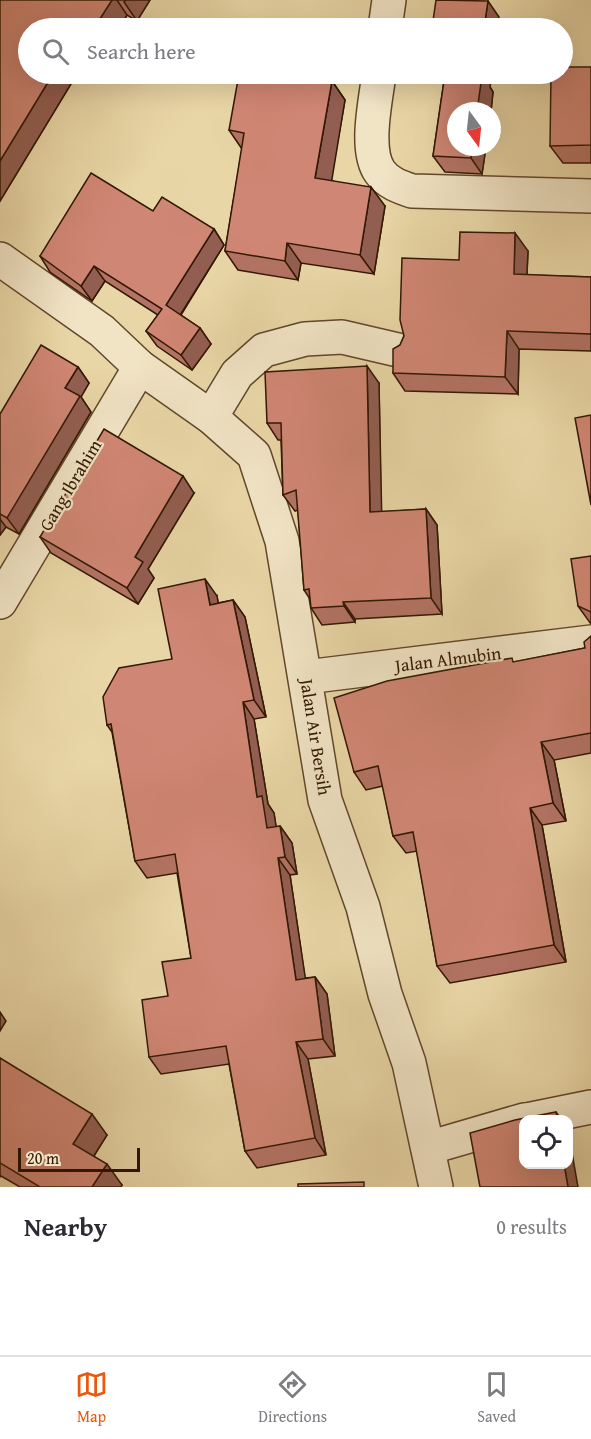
<!DOCTYPE html>
<style>
body{margin:0;font-family:"Gentium Book Plus",serif;background:#f2f2f3;color:#2b2b33}
.controls{position:absolute;right:18px;bottom:18px;display:grid;overflow:hidden;border-radius:12px;box-shadow:0 6px 24px #0002}
.controls button{width:54px;height:54px;display:grid;place-items:center;padding:0;border:0;border-bottom:2px solid #e1e1e2;background:#fff;color:#2b2b33;font:30px sans-serif}
.compass{position:absolute;left:447px;top:102px;width:54px;height:54px;border-radius:50%;background:#fff;box-shadow:0 6px 24px #0002;rotate:165deg}
.scale{position:absolute;left:18px;bottom:15px;width:122px;box-sizing:border-box;padding-left:6px;border:3px solid #321702;border-top:0;font-size:16px;line-height:21px;white-space:nowrap;color:#321702;-webkit-text-stroke:4px #f1e4c5;paint-order:stroke}
.list{margin:0;padding:0;list-style:none}
h2{display:flex;justify-content:space-between;align-items:center;height:78px;margin:0;padding:0 24px;font-size:26px}
h2 small{font-size:20px;font-weight:400;color:#7c7c81}
.icon{flex:none;width:33px;height:33px;fill:none;stroke:currentColor;stroke-width:2;stroke-linecap:round;stroke-linejoin:round}
.map{position:relative;flex:none;width:591px;height:1187px;overflow:hidden}
.search{position:absolute;background:#fff;box-shadow:0 6px 24px #0002;left:18px;right:18px;top:18px;height:66px;display:flex;align-items:center;gap:15px;box-sizing:border-box;padding:0 21px;border-radius:33px;color:#7c7c81;font-size:22px}
.sheet{height:168px;background:#fff}
nav{display:flex;justify-content:space-around;align-items:center;box-sizing:border-box;height:84px;border-top:2px solid #e1e1e2;background:#fff;font-size:16px;color:#7c7c81}
nav a{display:grid;justify-items:center;gap:3px}
nav .on{color:#ea580c}
.map>svg:first-child{display:block}
</style>
<div class="map">
<svg width="591" height="1187" viewBox="0 0 591 1187">
<rect width="100%" height="100%" fill="#e9d6a6"/>
<filter id="stains"><feTurbulence type="fractalNoise" baseFrequency=".00333" numOctaves="4"/><feColorMatrix values="0 0 0 0 .2 0 0 0 0 .09 0 0 0 0 .02 0 0 0 .5 -.17"/></filter>
<radialGradient id="worn" r=".72"><stop offset=".6" stop-color="#630" stop-opacity="0"/><stop offset="1" stop-color="#630" stop-opacity=".3"/></radialGradient>
<g fill="none" stroke-linecap="round" stroke-linejoin="round">
<defs>
<g id="minor">
<polyline points="385,28 389,0"/>
<path d="M379,74c-3,25 -15,76 1,98 8,11 20,15 32,19l179,5"/>
<polyline points="0,259 102,331 140,367 211,417 254,455 282,541 325,800 363,907 385,994 409,1063 436,1187"/>
<polyline points="211,417 237,374 264,350 305,339 342,337 398,350"/>
<polyline points="0,602 140,367"/>
<polyline points="306,677 591,642"/>
<polyline points="527,1120 591,1107"/>
<polyline points="428,1148 524,1120"/>
</g>
</defs>
<use href="#minor" stroke="#60472b" stroke-width="36"/>
<use href="#minor" stroke="#f1e4c5" stroke-width="33"/>
</g>
<g fill="#b37364" stroke="#321702" stroke-width="1.5">
<polygon points="0,0 150,0 137,21 127,15 119,28 28,28 77,74 0,201"/>
<polygon points="591,67 591,163 563,163 550,146"/>
<polygon points="445,74 492,74 490,87 493,92 491,111 456,111 456,147 486,147 482,174 445,172 433,156"/>
<polygon points="332,81 345,100 331,180 385,206 374,274 301,263 298,280 238,270 225,251 242,149 229,130"/>
<polygon points="153,211 214,229 224,245 181,315 200,328 211,344 192,370 157,346 146,331 158,315 105,281 92,301 50,272 40,256"/>
<polygon points="528,251 527,275 591,277 591,351 519,349 518,394 405,391 393,373 400,345 404,336 459,260"/>
<polygon points="78,367 89,383 81,397 91,412 19,534 6,527 0,535 0,414"/>
<polygon points="379,383 381,512 426,509 437,525 442,614 355,619 355,622 322,625 311,608 310,599 304,590 298,510 295,511 283,495 281,440 278,440 267,423"/>
<polygon points="194,493 148,569 154,578 138,604 51,553 40,537"/>
<polygon points="591,556 591,624 578,606"/>
<polygon points="217,596 218,603 233,600 245,617 266,717 254,719 268,804 274,813 276,827 280,826 292,843 297,874 290,875 305,978 315,977 327,994 335,1056 308,1059 326,1155 257,1168 245,1151 229,1064 161,1074 149,1057 168,996 191,958 177,873 147,878 135,861 112,732 107,725 172,659"/>
<polygon points="591,636 591,753 554,760 566,821 542,825 566,962 450,983 437,966 417,851 406,853 393,836 383,786 366,790 354,772 515,662 585,648"/>
<polygon points="0,1058 107,1135 94,1156 122,1185 121,1187 20,1187 1,1176 0,1177"/>
</g>
<g fill="#925e51" stroke="#321702" stroke-width="1.5">
<polygon points="112,0 117,0 127,15 119,28 94,28"/>
<polygon points="126,0 150,0 137,21 124,2"/>
<polygon points="488,1 499,17 498,28 484,28"/>
<polygon points="53,74 77,74 0,201 0,161"/>
<polygon points="478,74 492,74 490,87 493,92 491,111 477,111"/>
<polygon points="332,81 345,100 329,197 315,178"/>
<polygon points="472,147 486,147 482,174 471,158"/>
<polygon points="371,187 385,206 374,274 360,255"/>
<polygon points="214,229 224,245 177,320 166,305"/>
<polygon points="515,233 528,251 526,292 514,274"/>
<polygon points="287,243 301,263 298,280 285,261"/>
<polygon points="94,266 105,281 92,301 81,286"/>
<polygon points="200,328 211,344 192,370 181,355"/>
<polygon points="507,331 519,349 518,394 505,377"/>
<polygon points="367,366 379,383 382,528 370,512"/>
<polygon points="78,367 89,383 81,397 91,412 19,534 7,518 65,388"/>
<polygon points="183,476 194,493 148,569 154,578 138,604 127,588 135,557"/>
<polygon points="426,509 437,525 442,614 431,598"/>
<polygon points="0,519 6,527 0,535"/>
<polygon points="205,579 217,596 222,622 210,605"/>
<polygon points="233,600 245,617 266,717 254,700"/>
<polygon points="343,602 355,619 355,622 344,606"/>
<polygon points="243,702 254,719 268,804 274,813 279,845 267,828 257,797"/>
<polygon points="541,742 554,760 566,821 553,803"/>
<polygon points="530,808 542,825 566,962 554,945"/>
<polygon points="280,826 292,843 297,874 285,857"/>
<polygon points="278,858 290,875 308,996 296,980"/>
<polygon points="315,977 327,994 335,1056 323,1039"/>
<polygon points="0,1012 6,1021 0,1031"/>
<polygon points="296,1042 308,1059 326,1155 315,1138"/>
<polygon points="556,1112 561,1119 557,1119"/>
<polygon points="92,1114 107,1135 88,1165 73,1144"/>
<polygon points="568,1130 578,1187 568,1187 564,1164 568,1164"/>
<polygon points="107,1164 122,1185 121,1187 92,1187"/>
</g>
<g fill="#d08674" stroke="#321702" stroke-width="1.5">
<polygon points="0,0 112,0 94,28 28,28 28,74 53,74 0,161"/>
<polygon points="436,0 488,1 484,28 432,28"/>
<polygon points="562,67 591,67 591,145 550,146 551,74 562,74"/>
<polygon points="239,74 289,74 332,81 315,178 371,187 360,255 287,243 285,261 225,251 244,133 229,130"/>
<polygon points="445,74 478,74 478,75 482,76 477,111 456,111 456,147 472,147 471,158 433,156"/>
<polygon points="91,173 153,211 162,197 214,229 166,305 200,328 181,355 146,331 162,309 94,266 81,286 40,256"/>
<polygon points="460,232 515,233 514,274 591,277 591,334 507,331 505,377 393,373 393,349 400,345 404,336 400,320 402,258 459,260"/>
<polygon points="41,345 78,367 65,388 80,396 7,518 0,514 0,414"/>
<polygon points="367,366 370,512 426,509 431,598 343,602 344,606 311,608 309,589 304,590 296,490 283,495 281,423 267,423 265,372"/>
<polygon points="591,415 591,505 575,418"/>
<polygon points="104,429 183,476 135,557 143,562 127,588 40,537"/>
<polygon points="591,556 591,612 578,606 571,559"/>
<polygon points="205,579 210,605 233,600 254,700 243,702 257,797 262,796 267,828 280,826 285,857 278,858 296,980 315,977 323,1039 296,1042 315,1138 245,1151 226,1046 149,1057 142,1000 168,996 162,962 191,958 175,854 135,861 111,724 107,725 103,697 119,668 172,659 158,589"/>
<polygon points="591,636 591,733 541,742 553,803 530,808 554,945 437,966 413,832 393,836 378,766 354,772 334,698 387,681 512,658 513,662 585,648 584,642"/>
<polygon points="0,1058 92,1114 73,1144 107,1164 92,1187 40,1187 0,1163"/>
<polygon points="556,1112 557,1119 524,1119 524,1164 564,1164 568,1187 480,1187 470,1133 515,1120"/>
<polygon points="364,1182 364,1187 298,1187 298,1184"/>
</g>
<g text-anchor="middle" dominant-baseline="central" stroke-width="4.5" stroke-linejoin="round" paint-order="stroke">
<g font-size="18" fill="#321702" stroke="#f1e4c5">
<text transform="translate(70 485) rotate(-59)">Gang Ibrahim</text>
<text transform="translate(448 659) rotate(-7)">Jalan Almubin</text>
<text transform="translate(316 737) rotate(81)">Jalan Air Bersih</text>
</g>
</g>
<rect width="100%" height="100%" filter="url(#stains)"/>
<rect width="100%" height="100%" fill="url(#worn)"/>
</svg>
<div class="controls">
<button><svg class="icon" aria-label="locate" viewBox="0 0 24 24"><circle cx="12" cy="12" r="6"/><path d="M12 2v4M12 18v4M2 12h4M18 12h4"/></svg></button>
</div>
<svg class="compass" viewBox="-18 -18 36 36"><path d="M0-13l5 13h-10z" fill="#e53935"/><path d="M0 13l5-13h-10z" fill="#7c7c81"/></svg>
<div class="scale">20 m</div>
<div class="search"><svg class="icon" aria-label="search" viewBox="0 0 24 24"><circle cx="10" cy="10" r="6"/><path d="M15 15l6 6"/></svg>Search here</div>
</div>
<section class="sheet">
<h2>Nearby<small>0 results</small></h2>
<ul class="list">
</ul>
</section>
<nav>
<a class="on"><svg class="icon" aria-label="map" viewBox="0 0 24 24"><path d="M3 6l6-2 6 2 6-2v14l-6 2-6-2-6 2zM9 4v14M15 6v14"/></svg>Map</a>
<a><svg class="icon" aria-label="directions" viewBox="0 0 24 24"><path d="M12 3l9 9-9 9-9-9zM9 14v-3h6M13 9l2 2-2 2"/></svg>Directions</a>
<a><svg class="icon" aria-label="saved" viewBox="0 0 24 24"><path d="M7 4h10v16l-5-4-5 4z"/></svg>Saved</a>
</nav>
